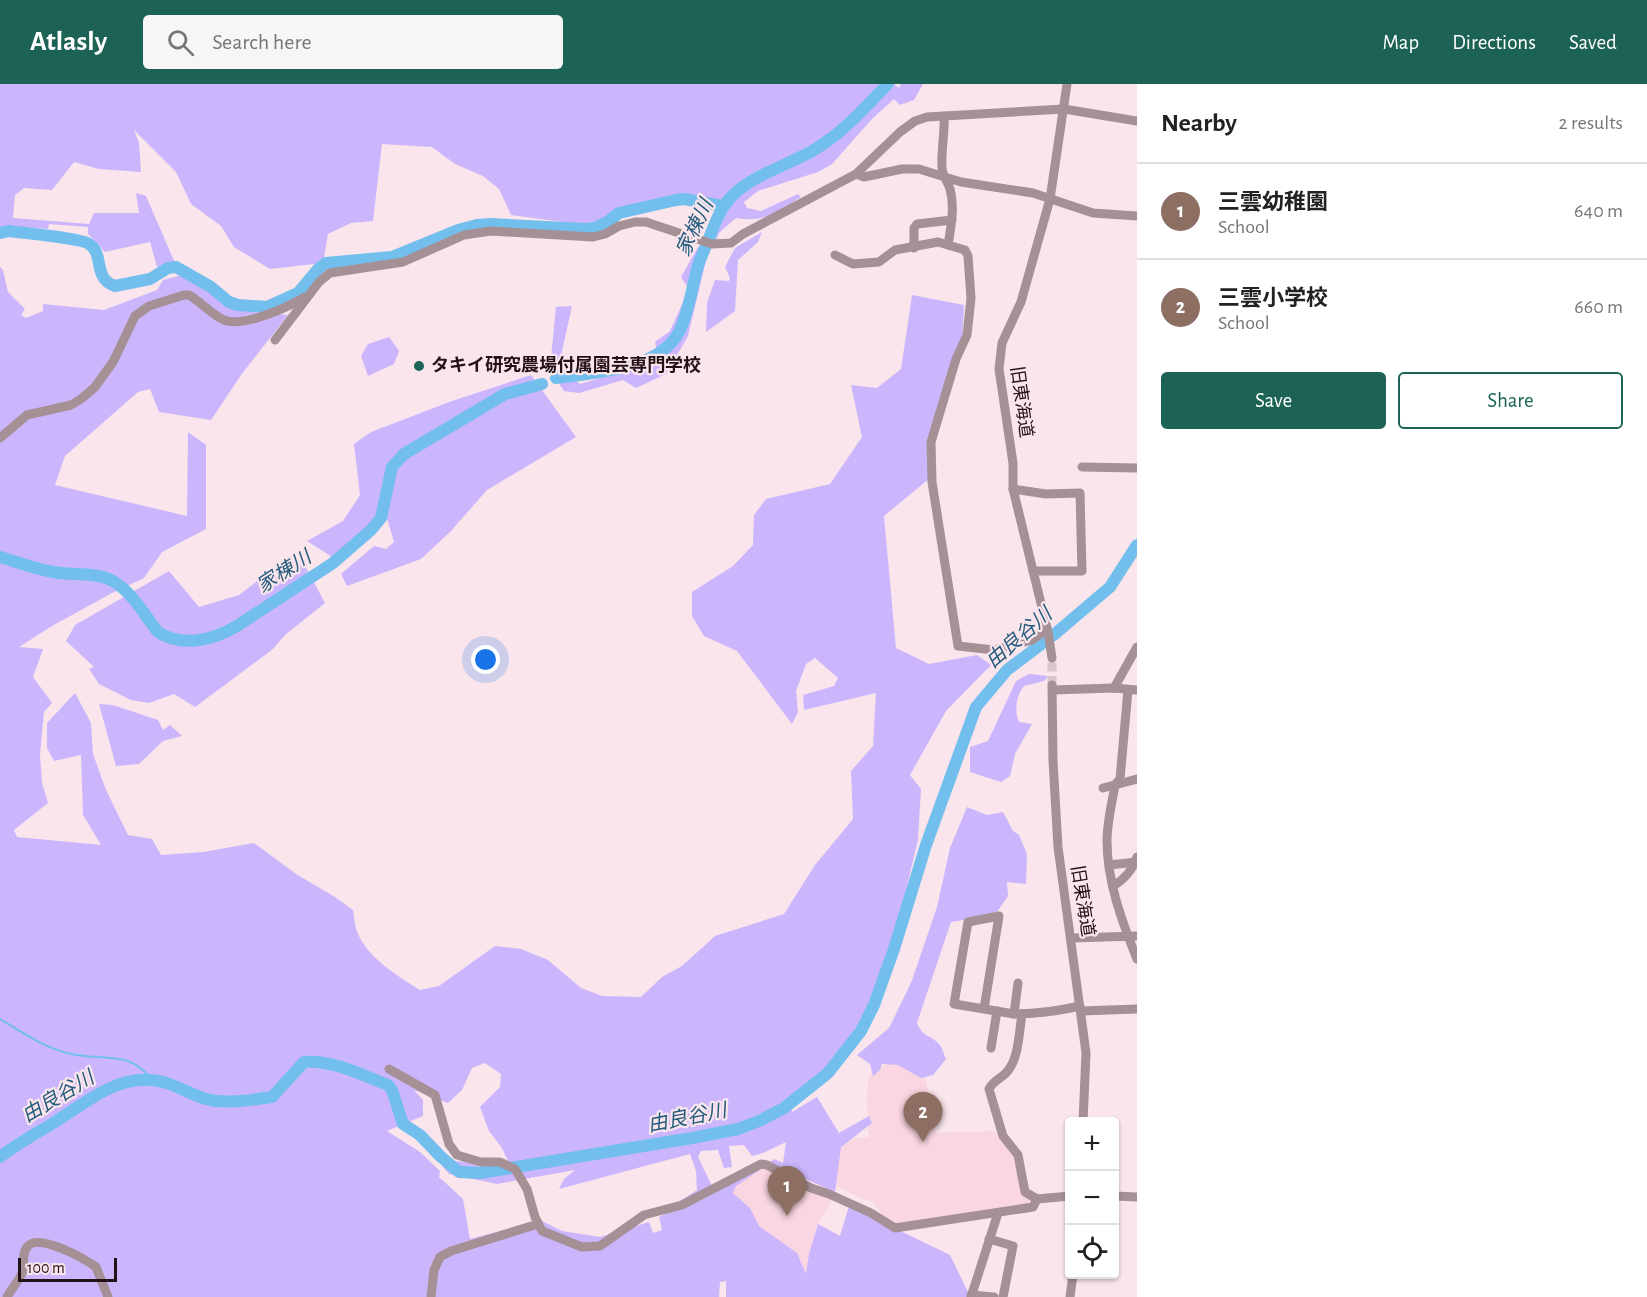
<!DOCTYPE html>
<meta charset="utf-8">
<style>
body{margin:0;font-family:"Alegreya Sans","Noto Sans JP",sans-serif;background:#f6f6f6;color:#222}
.controls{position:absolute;right:18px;bottom:18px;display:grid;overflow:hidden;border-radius:6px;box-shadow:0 2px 4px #0004}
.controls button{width:54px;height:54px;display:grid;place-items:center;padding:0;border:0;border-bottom:2px solid #e0e0e0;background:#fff;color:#222;font:30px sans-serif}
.scale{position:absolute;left:18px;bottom:15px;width:99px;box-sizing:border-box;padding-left:6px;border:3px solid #221218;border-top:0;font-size:16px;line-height:21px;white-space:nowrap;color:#221218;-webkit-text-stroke:4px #f9e5eb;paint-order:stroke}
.you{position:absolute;left:486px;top:576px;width:21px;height:21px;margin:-15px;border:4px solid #fff;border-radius:50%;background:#1a73e8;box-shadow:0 0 0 9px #1a73e833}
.badge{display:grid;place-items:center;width:39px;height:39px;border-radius:50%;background:#1d6355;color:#fff;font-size:20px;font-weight:700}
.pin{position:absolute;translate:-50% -50px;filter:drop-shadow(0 2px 3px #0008)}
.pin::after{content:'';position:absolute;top:32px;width:21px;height:18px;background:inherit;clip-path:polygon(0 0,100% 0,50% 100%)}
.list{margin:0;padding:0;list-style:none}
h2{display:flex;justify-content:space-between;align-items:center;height:78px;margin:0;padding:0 24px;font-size:26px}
h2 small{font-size:20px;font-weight:400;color:#767676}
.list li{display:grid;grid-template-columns:39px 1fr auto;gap:18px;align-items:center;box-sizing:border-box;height:96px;padding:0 24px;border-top:2px solid #e0e0e0}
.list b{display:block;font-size:22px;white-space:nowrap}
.list p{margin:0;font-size:20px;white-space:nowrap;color:#767676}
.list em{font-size:20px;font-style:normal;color:#767676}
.actions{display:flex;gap:12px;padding:18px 24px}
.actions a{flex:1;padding:14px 0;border:2px solid #1d6355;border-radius:6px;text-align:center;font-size:21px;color:#1d6355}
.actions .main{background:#1d6355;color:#fff}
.icon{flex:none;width:33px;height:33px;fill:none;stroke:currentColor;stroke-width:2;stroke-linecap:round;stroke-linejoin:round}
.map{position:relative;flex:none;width:1137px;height:1213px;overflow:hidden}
header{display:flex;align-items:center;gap:36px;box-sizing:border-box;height:84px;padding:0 30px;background:#1d6355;color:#fff}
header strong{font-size:28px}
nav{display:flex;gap:33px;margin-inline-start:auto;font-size:21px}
.search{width:420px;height:54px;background:#f6f6f6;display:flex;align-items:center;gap:15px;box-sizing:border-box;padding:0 21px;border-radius:6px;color:#767676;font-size:22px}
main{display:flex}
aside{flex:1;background:#fff}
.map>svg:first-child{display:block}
</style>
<header>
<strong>Atlasly</strong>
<div class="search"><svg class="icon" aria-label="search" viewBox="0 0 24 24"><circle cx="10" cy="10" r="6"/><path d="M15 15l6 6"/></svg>Search here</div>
<nav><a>Map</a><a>Directions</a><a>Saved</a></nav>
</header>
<main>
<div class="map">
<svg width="1137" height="1213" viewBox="0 0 1137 1213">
<rect width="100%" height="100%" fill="#f9e5eb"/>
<g fill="#f9d6e1">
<polygon points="890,978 925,992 935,1049 999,1047 1016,1071 1024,1108 1035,1118 1032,1120 896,1141 885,1135 873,1118 861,1114 832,1100 837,1060 846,1055 869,1053 867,1013 869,993"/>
<polygon points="761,1081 834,1113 817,1141 807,1193 722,1102"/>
</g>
<g fill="#cbb6fd">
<path d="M0,0h894l5,4 2,-4h22l-9,16 -14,5 -6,-6 -22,20 -40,45 -14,8 -60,19 -14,11 3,6 14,3 37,-17 3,3c-24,15 -35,26 -65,21l-17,15 -3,8 -2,-5 14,-25 -4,-4 -16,4 -12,-14 -21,1 -84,28 -80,-11 -12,-26 -16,-13 -28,-12 -23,-17 -50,-3 -9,77 -22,2 -23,11 -5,29 -53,6 -36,-22 -13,-21 -30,-22 -15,-32 -42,-42 5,13 2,29 -42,-3 -25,-7 -22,28 -28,-2 -9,7 -2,23 76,6 5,-11h45l-3,-20 10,3 29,67 -18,4 -7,-25 -45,10 -17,-18v-7l-39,-3 -1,5 -37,-3 -11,5z"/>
<polygon points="762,148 758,158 738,176 735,227 706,248 707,219 715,196 729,197 730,194 725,183 735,164"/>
<polygon points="698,163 708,168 688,252 666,290 636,304 623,296 579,309 564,307 546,281 551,274 556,223 572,222 559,281 580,300 659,277 655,258 670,247 689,205 681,193"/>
<path d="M0,183l3,3 5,22 17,17 -4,6 5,3 17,-7v-7l61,6 53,-20 6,-10 26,-7 53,37 46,5 -47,60 -30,45 -52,-8 -9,-23 -12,3 -73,64 -10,29 132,31 1,-84 18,13v84l-44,23 -18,26 -32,15 -60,33 -33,21 24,2 -10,28 19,26 -8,9 -4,42 2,29 6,20 -34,27 3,7 84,8 -18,-30 -2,-60 -27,6 -7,-13v-25l28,-30 16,30 2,31 13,36 22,45 24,4 9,16 42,-3 51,-9 42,31 39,23 18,13c1,8 2,17 5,24 10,24 41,43 62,56l19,-4 56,-40 26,3 27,11 33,28 21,8 39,1 21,-20 20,-11 33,-30 69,-22 31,-49 38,-46 -2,-48 22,-25 3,-53 -72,17 -1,-15 31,-9 4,-8 -23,-20 -9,6 -10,27 2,21 -6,12 -55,-73 -33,-15 -12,-20v-24l41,-26 20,-21 1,-30 12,-16 64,-15 32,-47 -11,-52 26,3 24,-19 11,-74 52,10 -2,38 -35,97 3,38 -46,38 12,132 33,16 48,-9 14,10 -45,46 -36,64 11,14 -3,51 -19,79 -38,106 -37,46 -34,25 2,16 25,-15 22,36 30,-17 3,7 -31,24 -6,45 -66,-29 5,-4 9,4 3,-21 -23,11 -11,3 -8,-11 -15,1 3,21 -8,1 -6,-18 -17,1 -3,6 14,29 -43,22 28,-18 -1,-19 -6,-17 -131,35 5,-10 11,-9 -78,14 -48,-10 -7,-8 8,-5 59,2 -7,-15 -13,-17 -9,-24 20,-20 1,-13 -16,-11 -13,5 -10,22 -14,13 -34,-13 9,10v16l-36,15 33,21 20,19 -1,6 24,22 7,40 70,-19 22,11 38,6 49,-15 4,11 9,-3 -3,-13 103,-52 -1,4 -25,17 -3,7 17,15 9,18 38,27 9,21 3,-20 9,-30 22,12 9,-30 101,49 19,39 -1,3h-242v-16l-6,1 -1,15h-719z"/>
<polygon points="389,253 399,267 394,280 368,292 361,272 368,260"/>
<polygon points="531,291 576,353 487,406 450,448 421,475 347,502 341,490 374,462 386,465 394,458 384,424 363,451 337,476 307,457 343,437 360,411 354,360 371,348 452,317"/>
<polygon points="289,473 303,478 325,519 285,551 273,565 195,623 174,610 149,619 131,616 99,600 89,585 94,583 66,557 75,541 169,487 199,523 239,511"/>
<path d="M1029,590l19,2 -4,5 -20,5c-8,10 -10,25 -5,36l13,2 -17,30 -5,22 -9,6 -31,-10v-25l18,-6 28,-60z"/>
<polygon points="99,620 113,621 158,636 163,646 170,641 182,652 163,657 139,680 116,682"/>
<path d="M967,723l20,8 16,-3 10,19 6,4 8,19 -1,30 -19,-2 1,14 -13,19 -44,7 -34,101c5,14 14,12 22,21 3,3 5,11 7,15l-13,16 -12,3 -23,-13 -16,-1 -2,6 -7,6 -3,-12 -13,-9 32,-27 22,-45 26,-76 13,-59z"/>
</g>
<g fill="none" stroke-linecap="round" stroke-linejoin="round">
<path stroke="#72beed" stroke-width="2" d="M0,935c23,14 45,29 71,35 31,7 60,-4 81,26"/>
<g stroke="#72beed" stroke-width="12">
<path d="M0,149l9,-2c14,2 72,7 80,13 16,10 3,34 26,42l35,-7 18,-11 8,-1 35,20 18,15 9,3 29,2 31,-14 20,-24 8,-6 66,-6 66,-27 19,-5 13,-1 95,5 10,-1 14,-7 10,-8 57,-13 8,-1 39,7"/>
<path d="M556,294c38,-5 103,-8 123,-46 10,-20 13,-45 19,-66 2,-8 7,-17 10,-25 7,-18 12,-33 26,-47 22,-20 54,-29 80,-44 30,-18 49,-41 74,-66"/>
<path d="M0,473c17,5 35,12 53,15 20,4 46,-1 63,11 18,12 29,33 42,49 24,16 55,8 79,-6l96,-63 38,-33 10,-12 11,-51 12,-13 101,-60 37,-10"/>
<path d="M0,1073c17,-13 37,-24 55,-35 29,-18 59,-45 96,-42 19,1 34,12 52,18 22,7 46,2 69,-1l32,-35c29,-2 58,13 84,23l4,5 11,34 17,11 20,21 19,16 21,1 212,-35 46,-9 21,-8 25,-13 44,-35 33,-42 13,-26 20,-56 32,-104 50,-138 31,-37 49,-37 54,-46 27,-42"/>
</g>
<polyline stroke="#d9c5cb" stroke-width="9" stroke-dasharray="9 4.5" stroke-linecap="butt" points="1052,601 1052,574"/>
<g stroke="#a59096" stroke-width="9">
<path d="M944,32c1,17 -3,34 -2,51 0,8 6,15 8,22 5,18 1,38 -2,56l17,5 3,6 3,42 -4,37 -11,24 -25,83 1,40 26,164 36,4 38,-10 15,-11"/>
<polyline points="856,90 864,93 902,85 919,85 961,98 1033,109 1093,129 1137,132"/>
<polyline points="914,164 914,144 917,140 952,136"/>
<polyline points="835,171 853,180 879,178 895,166 938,158 948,161"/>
<polyline points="275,256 319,198 330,189 403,178 464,151 491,147 593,153 605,150 619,142 635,138 646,138 712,160 731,159 743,150 856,90 900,48 915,37 927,33 1064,25 1137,37"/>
<path d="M0,354l27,-23 44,-10 10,-6 14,-12 18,-25 22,-46 14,-10 35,-11h5c12,7 22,19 35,25 19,8 64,-13 81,-23"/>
<polyline points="1082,383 1137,384"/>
<polyline points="1013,405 1046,410 1080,409 1082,487 1033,487"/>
<polyline points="1052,574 1048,548 1013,405 1013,379 999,285 1002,259 1021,218 1050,115 1067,0"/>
<polyline points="1052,601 1053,677 1058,763 1086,969 1083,1038"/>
<polyline points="1114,604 1137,563"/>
<polyline points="1053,606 1114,604 1137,606"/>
<path d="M1128,606l-8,89 -5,6c-3,18 -8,37 -8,56 0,40 15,81 30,118"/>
<polyline points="1103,704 1137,695"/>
<polyline points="1109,781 1137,778"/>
<path d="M1113,802c11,-6 20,-17 24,-29"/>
<polyline points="1072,854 1137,852"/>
<path d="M984,925l15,-93 -31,6 -14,82 60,10c22,0 44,-3 66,-8"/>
<polyline points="1081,927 1137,925"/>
<polyline points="1014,930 1018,899"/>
<path d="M1022,930c-3,18 -3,46 -16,59 -6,6 -13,8 -17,16l14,47 15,19 7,37 12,7 33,-3"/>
<polyline points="991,964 997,927"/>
<polyline points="389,985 435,1011 449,1060 457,1071 481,1078 500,1078 515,1085 527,1105 535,1133 542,1147 582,1163 600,1162 644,1131 682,1121 761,1080 767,1081 811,1104 829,1110 871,1129 895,1144 1033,1123 1037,1115"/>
<polyline points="1114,1112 1137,1113"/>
<polyline points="989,1155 1013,1162 1003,1213"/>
<polyline points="971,1211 994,1213"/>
<path d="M7,1213c4,-8 12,-16 15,-24 3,-9 -1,-20 6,-27 11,-13 57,13 68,21l12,30"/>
<polyline points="431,1213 434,1186 440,1173 451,1167 538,1140"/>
<polyline points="971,1213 998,1129"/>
<polyline points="1070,1213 1073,1190"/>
</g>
</g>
<circle fill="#1d6355" stroke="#f9e5eb" stroke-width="2" cx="419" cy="282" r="6"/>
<g text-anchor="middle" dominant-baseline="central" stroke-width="4.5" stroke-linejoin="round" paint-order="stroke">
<g font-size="18" font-weight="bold" fill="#221218" stroke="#f9e5eb" text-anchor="start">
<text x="431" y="282">タキイ研究農場付属園芸専門学校</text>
</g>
<g font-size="18" fill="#221218" stroke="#f9e5eb">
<text transform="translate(1021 318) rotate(82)">旧東海道</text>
<text transform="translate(1082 817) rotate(81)">旧東海道</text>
</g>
<g font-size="20" font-style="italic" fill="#235c7d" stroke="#f9e5eb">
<text transform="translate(695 144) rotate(-65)">家棟川</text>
<text transform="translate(284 488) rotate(-33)">家棟川</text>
<text transform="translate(1019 554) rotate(-41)">由良谷川</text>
<text transform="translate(58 1013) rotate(-31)">由良谷川</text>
<text transform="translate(687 1034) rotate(-11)">由良谷川</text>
</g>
</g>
</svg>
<div class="controls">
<button>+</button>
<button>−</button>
<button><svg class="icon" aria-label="locate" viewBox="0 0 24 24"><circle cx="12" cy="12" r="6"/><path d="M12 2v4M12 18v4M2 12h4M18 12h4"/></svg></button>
</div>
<div class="scale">100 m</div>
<div class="you"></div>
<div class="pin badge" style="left:787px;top:1132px;background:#8d6e63">1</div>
<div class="pin badge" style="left:923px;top:1058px;background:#8d6e63">2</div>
</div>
<aside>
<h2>Nearby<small>2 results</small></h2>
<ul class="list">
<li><span class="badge" style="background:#8d6e63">1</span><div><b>三雲幼稚園</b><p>School</p></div><em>640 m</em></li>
<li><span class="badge" style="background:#8d6e63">2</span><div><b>三雲小学校</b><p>School</p></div><em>660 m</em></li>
</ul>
<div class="actions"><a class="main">Save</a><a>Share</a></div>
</aside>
</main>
